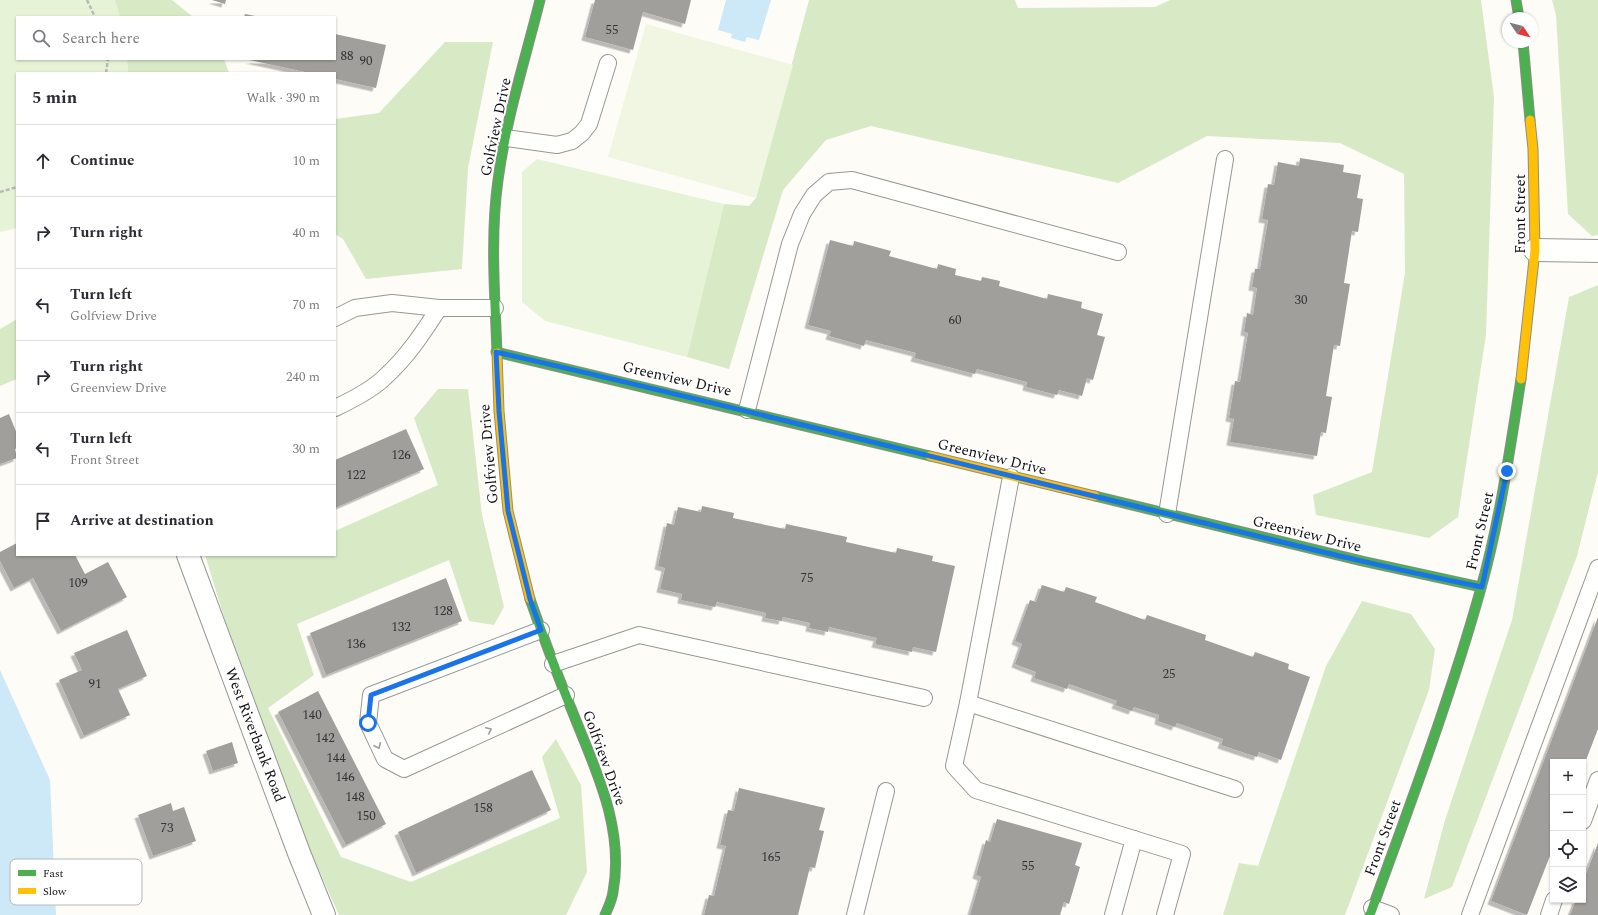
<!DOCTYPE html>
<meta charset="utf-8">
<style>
body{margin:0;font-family:Spectral,serif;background:#f2f2f3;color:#2b2b33}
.controls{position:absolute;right:12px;bottom:12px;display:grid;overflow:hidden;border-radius:0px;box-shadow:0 1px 3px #0004}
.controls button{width:36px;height:36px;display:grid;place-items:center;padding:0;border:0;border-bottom:1px solid #e1e1e2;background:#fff;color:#2b2b33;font:20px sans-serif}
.compass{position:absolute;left:1502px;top:12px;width:36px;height:36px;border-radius:50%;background:#fff;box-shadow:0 1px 3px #0004;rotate:125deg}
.stop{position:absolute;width:12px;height:12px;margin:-9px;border:3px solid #1a73e8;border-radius:50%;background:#fff}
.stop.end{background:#1a73e8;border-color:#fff;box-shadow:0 1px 4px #0008}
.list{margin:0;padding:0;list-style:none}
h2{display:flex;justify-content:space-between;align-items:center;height:52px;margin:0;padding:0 16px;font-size:17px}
h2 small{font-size:13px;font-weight:400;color:#7c7c81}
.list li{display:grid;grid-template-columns:26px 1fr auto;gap:12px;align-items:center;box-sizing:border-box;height:72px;padding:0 16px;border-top:1px solid #e1e1e2}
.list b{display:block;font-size:15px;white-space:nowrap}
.list p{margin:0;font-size:13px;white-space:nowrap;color:#7c7c81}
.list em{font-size:13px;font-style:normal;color:#7c7c81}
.icon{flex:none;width:22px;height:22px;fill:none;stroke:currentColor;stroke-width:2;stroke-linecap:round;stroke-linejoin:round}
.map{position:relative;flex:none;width:1598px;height:915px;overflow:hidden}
.search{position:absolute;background:#fff;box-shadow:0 1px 3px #0004;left:16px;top:16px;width:320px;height:44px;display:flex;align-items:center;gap:10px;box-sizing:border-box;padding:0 14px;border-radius:0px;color:#7c7c81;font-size:15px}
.panel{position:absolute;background:#fff;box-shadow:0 1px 3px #0004;left:16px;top:72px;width:320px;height:484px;border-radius:0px}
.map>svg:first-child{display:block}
</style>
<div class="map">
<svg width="1598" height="915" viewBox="0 0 1598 915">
<defs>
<filter id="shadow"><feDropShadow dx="-3.5" dy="3.5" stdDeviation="0" flood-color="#0004"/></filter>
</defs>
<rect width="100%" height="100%" fill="#fdfcf7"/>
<g fill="#e7f3d7">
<polygon points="0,0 115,0 120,17 17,17 17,59 127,59 128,73 17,73 17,228 0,232"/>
<polygon points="537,159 724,204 687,357 545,321 522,302 522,172"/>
</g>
<g fill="#d8eac5">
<polygon points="115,0 172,0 193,17 120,17"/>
<polygon points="809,0 1015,0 1018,8 1155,7 1170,0 1481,0 1494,97 1486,335 1458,517 1429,538 1316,515 1313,495 1372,472 1405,273 1404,174 1340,143 1207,136 1118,183 871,126 826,140 783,190 729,369 687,357 724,204 749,206 756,198"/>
<polygon points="1552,0 1598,0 1598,235 1592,236 1568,214 1556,15"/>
<polygon points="445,42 493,42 468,168 462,269 366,279 343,239 335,234 335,119 379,113"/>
<polygon points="127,59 224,59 229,73 128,73"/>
<polygon points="1598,285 1598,472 1577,556 1452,887 1424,899 1445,820 1512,620 1569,297"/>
<polygon points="17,319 17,379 0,386 0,329"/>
<polygon points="438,389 468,389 482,515 504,607 494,625 469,621 449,560 297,624 314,675 268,708 341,857 411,882 560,818 542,757 556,739 581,785 587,872 566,915 339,915 305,839 237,659 205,555 335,555 335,531 438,485 414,418"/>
<polygon points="1362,601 1411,614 1435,649 1429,690 1345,915 1223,915 1239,863 1258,866 1326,666"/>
</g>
<polygon fill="#f0f6e1" points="646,24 793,65 756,198 608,157"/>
<g fill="#cde8f7">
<polygon points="726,0 771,0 759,40 747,37 745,42 731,38 732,34 718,30"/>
<polygon points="0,670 50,780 56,915 0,915"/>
</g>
<g fill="#a19f9c" filter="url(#shadow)">
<polygon points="212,0 226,0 225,4"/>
<polygon points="595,0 691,0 685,24 643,12 633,50 585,37"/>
<polygon points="245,14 255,16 254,17 244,17"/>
<polygon points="335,34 386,45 376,88 335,79 335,73 310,73 249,60 335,59"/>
<polygon points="1300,158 1344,165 1343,172 1361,175 1357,198 1363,199 1358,232 1352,231 1344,283 1350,284 1340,346 1334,345 1326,396 1332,397 1326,433 1321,432 1317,456 1230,442 1234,419 1229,418 1235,381 1240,382 1248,333 1244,332 1247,313 1253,315 1257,288 1252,287 1255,269 1260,269 1268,220 1262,219 1268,184 1274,185 1278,162 1299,166"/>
<polygon points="830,240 853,246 854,241 891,251 889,256 937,269 938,264 956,269 955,275 981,281 982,277 1000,281 999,286 1047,299 1048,294 1082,302 1081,308 1103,314 1097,335 1105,337 1093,380 1087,378 1082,396 1059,390 1057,395 1026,387 1027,382 977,369 975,374 914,358 916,353 866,340 864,346 829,336 831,331 808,325"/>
<polygon points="9,414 17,434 17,448 15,449 17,458 0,464 0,418"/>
<polygon points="406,429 424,469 335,508 335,460"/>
<polygon points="702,506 734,513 733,518 785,529 786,524 847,537 846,542 896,553 897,548 933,556 932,561 955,566 936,652 913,647 912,652 875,644 877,638 829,627 828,632 809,628 810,623 783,617 782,621 765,618 766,613 717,602 715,607 681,600 682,594 660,589 665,568 658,566 667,523 674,525 678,507 701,512"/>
<polygon points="17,543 17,555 75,555 85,574 108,562 127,597 61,631 33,578 14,588 0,561 0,552"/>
<polygon points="446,578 462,621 326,675 310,633"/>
<polygon points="1042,585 1064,592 1066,587 1097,597 1095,602 1145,620 1147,615 1206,635 1205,640 1253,657 1255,652 1289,664 1288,669 1310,677 1281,760 1259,752 1257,757 1221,745 1223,739 1177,723 1175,727 1158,721 1159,715 1134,707 1132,711 1115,705 1117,701 1069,684 1067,689 1034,678 1036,672 1015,664 1022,644 1015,641 1030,600 1036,602"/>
<polygon points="1598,617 1598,729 1583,768 1583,762 1553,762 1553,848 1527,915 1491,901"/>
<polygon points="127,630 147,676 118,689 130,715 84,736 59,680 82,670 74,653"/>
<polygon points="318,691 386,824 346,845 278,712"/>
<polygon points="232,742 238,763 213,771 206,751"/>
<polygon points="532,770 551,810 416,873 398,832"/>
<polygon points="739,788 825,808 819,830 824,831 815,868 810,867 798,915 704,915 709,895 714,896 726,846 720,845 728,810 734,811"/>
<polygon points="171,803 173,811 184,807 196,841 153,856 138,815"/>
<polygon points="997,819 1082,843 1075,865 1080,867 1069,904 1064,902 1060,915 970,915 981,877 976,875 986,840 990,842"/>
<polygon points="1598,843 1598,915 1570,915 1576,900 1583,900 1583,882"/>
</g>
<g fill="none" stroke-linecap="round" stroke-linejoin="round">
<defs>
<g id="lane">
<polyline points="506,138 557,145 572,141 582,133 589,124 608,63"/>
<polyline points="439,308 495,308"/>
<path d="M335,318l20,-10 37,-5 47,5c-16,25 -32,49 -54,69 -13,13 -33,23 -50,31"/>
<polyline points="747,410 790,244 802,214 814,195 829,182 852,180 1118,252"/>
<polyline points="1011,477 968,703 954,766 976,790 1182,854 1165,915"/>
<polyline points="1167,514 1225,159"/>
<polyline points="541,630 371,695 368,723 385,759 404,769 566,695"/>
<polyline points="553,664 639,635 924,698"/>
<polyline points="968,703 1235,789"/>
<polyline points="1583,821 1598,780"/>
<polyline points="1372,908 1391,915"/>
<polyline points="855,915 886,791"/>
<polyline points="1113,915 1134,839"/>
<polyline points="1470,915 1598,568"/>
<polyline points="1549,915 1554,900"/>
</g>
<g id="street">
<polyline points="1535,250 1598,251"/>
<polyline points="188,555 299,853 324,915"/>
</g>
<g id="fast">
<polyline points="1516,0 1519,18"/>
<polyline points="1523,42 1530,120"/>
<polyline points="496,352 930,456"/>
<path d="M497,353c-2,-57 -7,-116 1,-173 8,-61 27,-120 42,-180"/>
<polyline points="1095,496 1362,561 1481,587"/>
<path d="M530,599c13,37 26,73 41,109 23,59 54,118 42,184 -1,8 -5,16 -8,23"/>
<path d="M1370,915c39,-108 80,-216 111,-327 19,-68 29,-139 40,-209"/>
</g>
<g id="slow">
<polyline points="497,353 499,411 508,511 530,599"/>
<polyline points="1521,379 1535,250 1533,149 1530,120"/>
<polyline points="930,456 1095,496"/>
</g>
</defs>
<use href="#lane" stroke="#979795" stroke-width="18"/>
<use href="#street" stroke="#979795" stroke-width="24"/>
<use href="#fast" stroke="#8e8d8b" stroke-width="11"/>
<use href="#slow" stroke="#8e8d8b" stroke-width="11"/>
<g stroke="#b9b9b8" stroke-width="2.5" stroke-dasharray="4 2" stroke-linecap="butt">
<polyline points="87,0 95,17"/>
<polyline points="106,73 108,59"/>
<polyline points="0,192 17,187"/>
</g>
<use href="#lane" stroke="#fffffe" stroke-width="16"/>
<use href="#street" stroke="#fffffe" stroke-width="22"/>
<use href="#fast" stroke="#4caf50" stroke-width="9"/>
<use href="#slow" stroke="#ffc107" stroke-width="9"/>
</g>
<defs><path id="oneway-chevron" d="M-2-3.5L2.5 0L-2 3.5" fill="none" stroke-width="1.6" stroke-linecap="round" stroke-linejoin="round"/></defs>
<g stroke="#a0a09f">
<use href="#oneway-chevron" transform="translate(489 730) rotate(-25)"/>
<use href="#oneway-chevron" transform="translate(378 746) rotate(65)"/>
</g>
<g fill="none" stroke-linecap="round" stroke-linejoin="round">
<path stroke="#1a73e8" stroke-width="5" d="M368,723l3,-28 170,-65 -11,-31 -22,-88 -9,-100 -3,-59c224,51 446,108 668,161 106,26 211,53 318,74l25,-116"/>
</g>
<g text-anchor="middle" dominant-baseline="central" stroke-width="4" stroke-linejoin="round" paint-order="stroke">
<g font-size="13" fill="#353434">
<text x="612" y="30">55</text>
<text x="347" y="56">88</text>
<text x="366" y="61">90</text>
<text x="1301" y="300">30</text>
<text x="955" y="320">60</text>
<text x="401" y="455">126</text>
<text x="356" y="475">122</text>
<text x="807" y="578">75</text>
<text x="78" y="583">109</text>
<text x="443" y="611">128</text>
<text x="401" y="627">132</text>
<text x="356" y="644">136</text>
<text x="1169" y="674">25</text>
<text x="95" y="684">91</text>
<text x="312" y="715">140</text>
<text x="325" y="738">142</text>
<text x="336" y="758">144</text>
<text x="345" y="777">146</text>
<text x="355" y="797">148</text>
<text x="483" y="808">158</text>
<text x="366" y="816">150</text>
<text x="167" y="828">73</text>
<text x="771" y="857">165</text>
<text x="1028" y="866">55</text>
</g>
<g font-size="15" fill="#111" stroke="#fff">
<text transform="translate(496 127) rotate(-78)">Golfview Drive</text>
<text transform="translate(1520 214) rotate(-90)">Front Street</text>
<text transform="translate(677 379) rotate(13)">Greenview Drive</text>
<text transform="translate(489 454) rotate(-95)">Golfview Drive</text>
<text transform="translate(992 457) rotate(14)">Greenview Drive</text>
<text transform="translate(1480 531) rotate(-77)">Front Street</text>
<text transform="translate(1307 534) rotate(14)">Greenview Drive</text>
<text transform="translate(255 735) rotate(69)">West Riverbank Road</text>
<text transform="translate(604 758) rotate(70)">Golfview Drive</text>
<text transform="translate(1383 838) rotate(-70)">Front Street</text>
</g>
</g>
<rect x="10" y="859" width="132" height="46" rx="6" fill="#fff" stroke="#b8b8b8" stroke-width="1"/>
<rect x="18" y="870" width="18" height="6" fill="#4caf50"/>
<rect x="18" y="888" width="18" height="6" fill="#ffc107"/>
<g font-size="11" fill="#111">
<text x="43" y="877">Fast</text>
<text x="43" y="895">Slow</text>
</g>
</svg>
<div class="controls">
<button>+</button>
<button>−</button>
<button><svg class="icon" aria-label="locate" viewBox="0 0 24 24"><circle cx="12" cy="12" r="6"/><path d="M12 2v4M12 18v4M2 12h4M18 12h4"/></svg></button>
<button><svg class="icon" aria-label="layers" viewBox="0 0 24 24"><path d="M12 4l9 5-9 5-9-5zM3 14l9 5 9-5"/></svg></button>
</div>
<svg class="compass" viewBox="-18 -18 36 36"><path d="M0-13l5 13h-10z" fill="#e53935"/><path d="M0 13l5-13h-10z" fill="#7c7c81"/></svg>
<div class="stop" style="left:368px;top:723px"></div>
<div class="stop end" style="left:1507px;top:471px"></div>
<div class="search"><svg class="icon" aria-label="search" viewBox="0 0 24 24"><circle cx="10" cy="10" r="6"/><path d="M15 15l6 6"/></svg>Search here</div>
<section class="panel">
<h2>5 min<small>Walk · 390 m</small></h2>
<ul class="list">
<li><svg class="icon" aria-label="ahead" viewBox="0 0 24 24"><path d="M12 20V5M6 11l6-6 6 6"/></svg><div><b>Continue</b></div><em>10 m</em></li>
<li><svg class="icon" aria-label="right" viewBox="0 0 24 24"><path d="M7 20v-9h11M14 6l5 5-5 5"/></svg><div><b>Turn right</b></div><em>40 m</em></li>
<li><svg class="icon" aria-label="left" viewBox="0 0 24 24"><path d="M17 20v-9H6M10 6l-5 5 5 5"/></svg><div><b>Turn left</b><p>Golfview Drive</p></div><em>70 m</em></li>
<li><svg class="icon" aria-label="right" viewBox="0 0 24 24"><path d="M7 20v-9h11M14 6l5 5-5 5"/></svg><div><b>Turn right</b><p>Greenview Drive</p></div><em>240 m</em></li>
<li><svg class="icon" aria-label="left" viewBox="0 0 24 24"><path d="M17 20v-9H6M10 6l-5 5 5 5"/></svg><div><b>Turn left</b><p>Front Street</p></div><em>30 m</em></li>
<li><svg class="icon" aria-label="arrive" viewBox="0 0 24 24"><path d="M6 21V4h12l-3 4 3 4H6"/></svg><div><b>Arrive at destination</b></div></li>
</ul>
</section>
</div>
